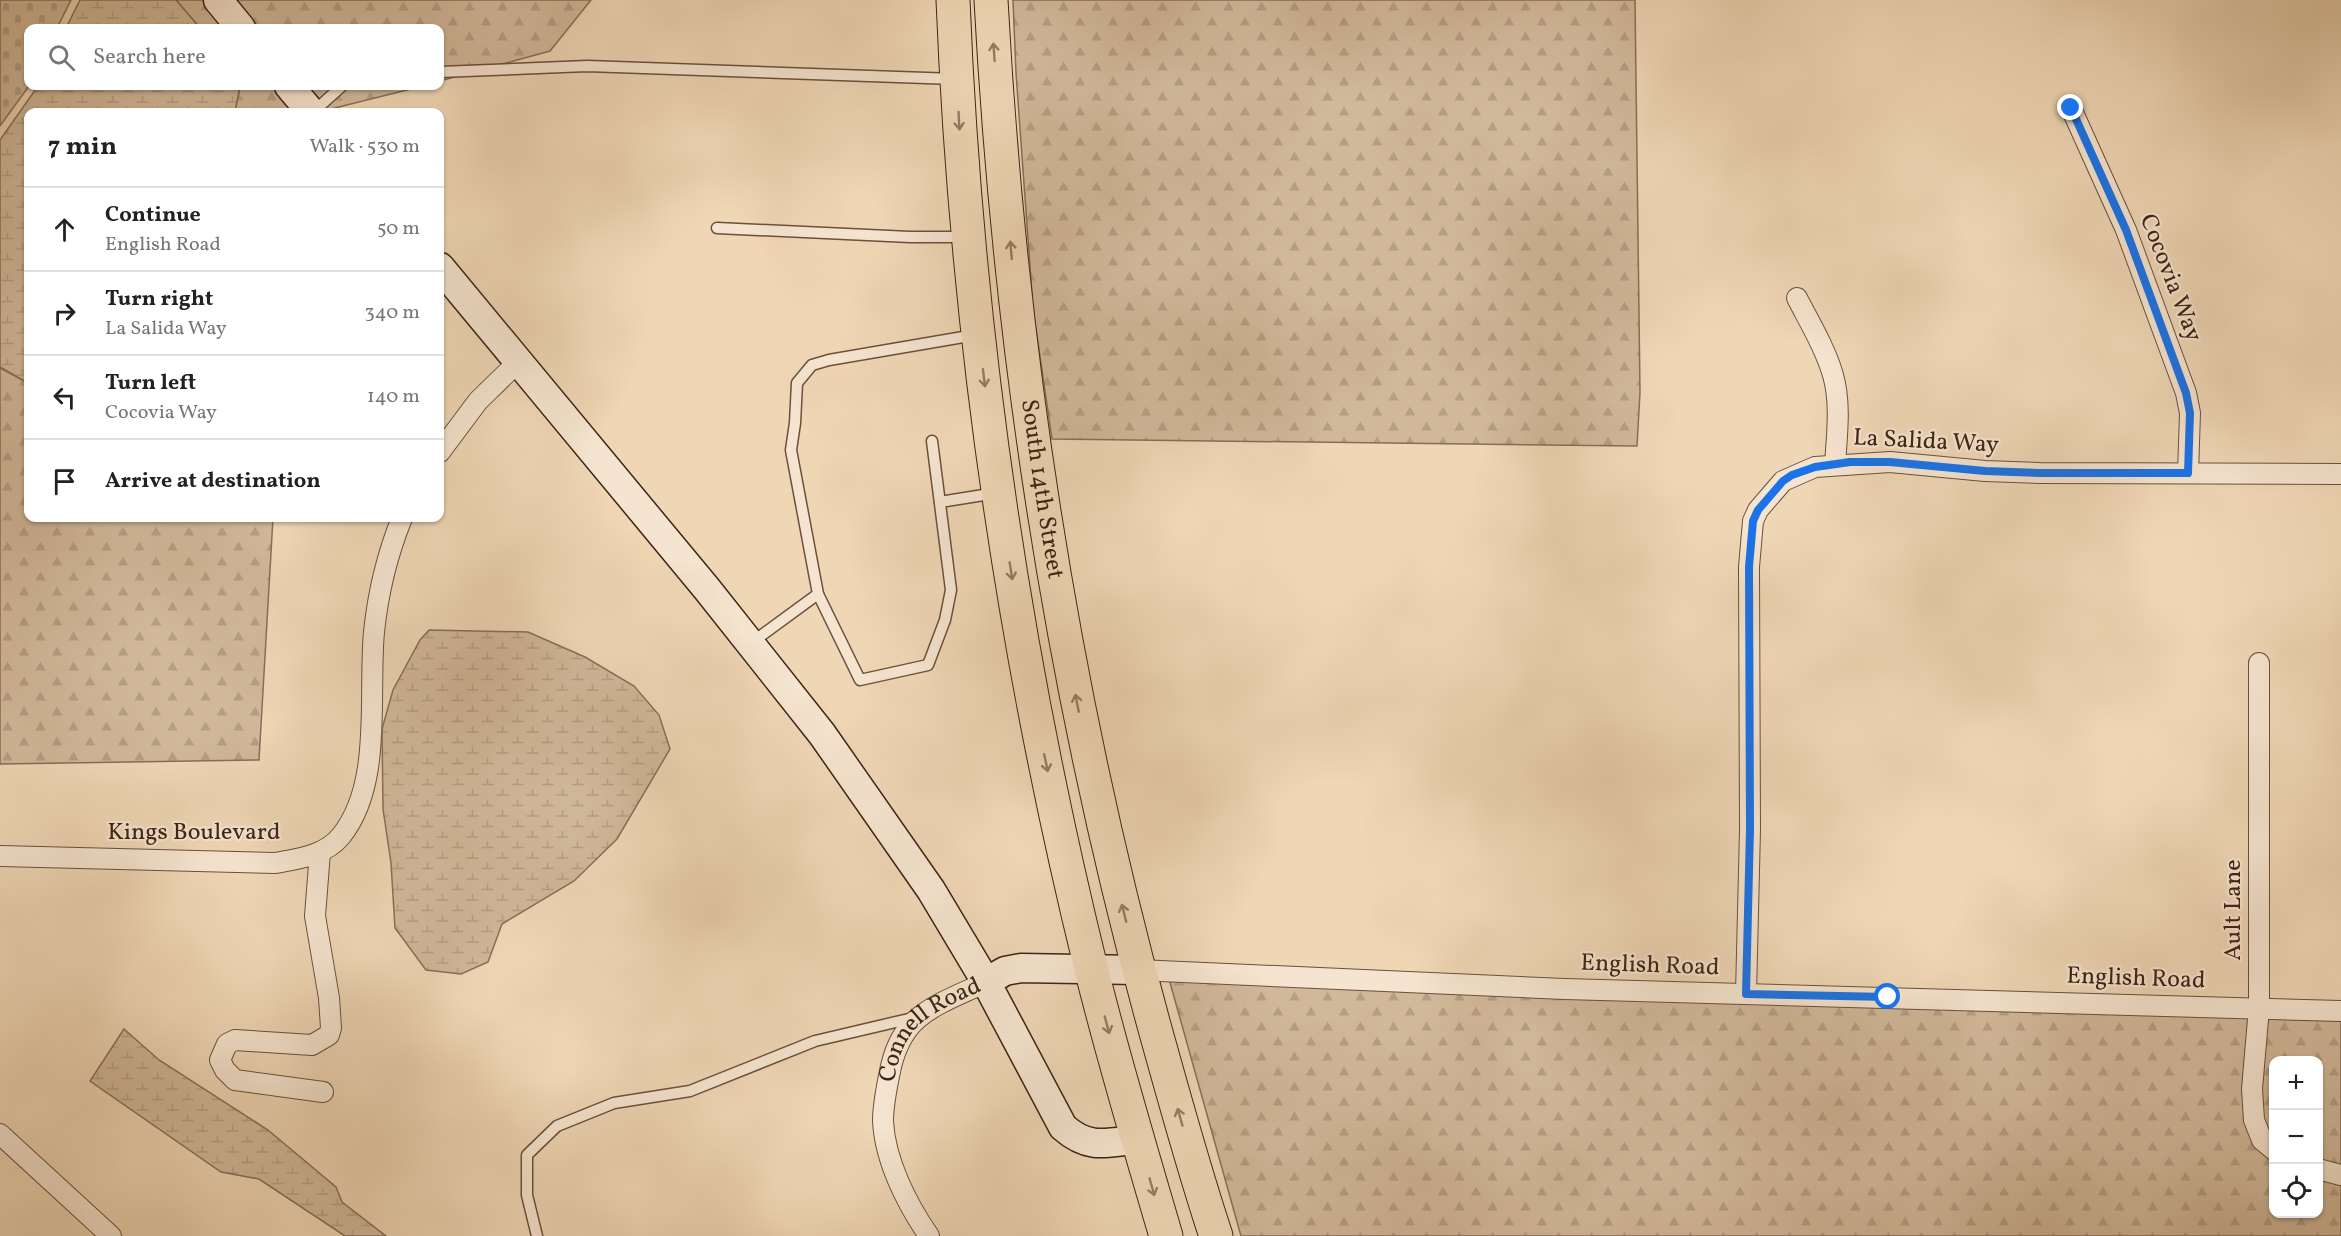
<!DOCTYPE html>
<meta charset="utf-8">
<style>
body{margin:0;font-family:Vollkorn,serif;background:#f2f2f2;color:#222}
.controls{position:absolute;right:18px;bottom:18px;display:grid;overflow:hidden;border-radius:12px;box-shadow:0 2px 4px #0004}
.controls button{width:54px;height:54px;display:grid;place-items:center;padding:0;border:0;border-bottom:2px solid #e0e0e0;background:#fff;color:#222;font:30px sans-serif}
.stop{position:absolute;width:18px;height:18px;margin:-14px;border:4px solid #1a73e8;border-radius:50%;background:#fff}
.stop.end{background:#1a73e8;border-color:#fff;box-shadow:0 2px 6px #0008}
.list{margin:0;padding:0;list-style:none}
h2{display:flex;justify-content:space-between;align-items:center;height:78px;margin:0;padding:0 24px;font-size:26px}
h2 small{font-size:20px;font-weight:400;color:#767676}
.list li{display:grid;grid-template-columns:39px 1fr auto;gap:18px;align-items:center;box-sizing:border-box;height:84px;padding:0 24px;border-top:2px solid #e0e0e0}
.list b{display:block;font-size:22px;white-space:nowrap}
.list p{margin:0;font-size:20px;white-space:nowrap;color:#767676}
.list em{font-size:20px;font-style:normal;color:#767676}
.icon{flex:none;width:33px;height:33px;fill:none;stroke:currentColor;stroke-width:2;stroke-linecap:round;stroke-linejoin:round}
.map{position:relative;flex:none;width:2341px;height:1236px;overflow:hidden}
.search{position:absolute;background:#fff;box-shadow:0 2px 4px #0004;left:24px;top:24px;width:420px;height:66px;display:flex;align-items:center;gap:15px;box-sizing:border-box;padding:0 21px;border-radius:12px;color:#767676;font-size:22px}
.panel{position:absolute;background:#fff;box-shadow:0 2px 4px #0004;left:24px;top:108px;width:420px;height:414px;border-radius:12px}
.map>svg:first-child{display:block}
</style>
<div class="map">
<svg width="2341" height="1236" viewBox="0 0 2341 1236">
<defs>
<pattern id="forest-firs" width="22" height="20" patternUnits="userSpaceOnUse" patternTransform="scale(1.5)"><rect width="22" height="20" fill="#d1b89a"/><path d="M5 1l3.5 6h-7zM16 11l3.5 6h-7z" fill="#b49e84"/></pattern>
<pattern id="wetland-marsh" width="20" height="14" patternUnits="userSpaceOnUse" patternTransform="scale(1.5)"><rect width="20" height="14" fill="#d1b89a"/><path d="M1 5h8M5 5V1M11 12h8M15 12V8" fill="none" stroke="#b49e84"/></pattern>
<pattern id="cemetery-stones" width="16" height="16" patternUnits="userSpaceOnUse" patternTransform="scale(1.5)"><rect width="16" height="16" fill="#d1b89a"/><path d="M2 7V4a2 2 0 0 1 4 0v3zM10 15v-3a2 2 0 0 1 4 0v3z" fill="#b49e84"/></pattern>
</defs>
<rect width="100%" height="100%" fill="#efd6b5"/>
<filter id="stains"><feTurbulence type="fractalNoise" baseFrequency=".00333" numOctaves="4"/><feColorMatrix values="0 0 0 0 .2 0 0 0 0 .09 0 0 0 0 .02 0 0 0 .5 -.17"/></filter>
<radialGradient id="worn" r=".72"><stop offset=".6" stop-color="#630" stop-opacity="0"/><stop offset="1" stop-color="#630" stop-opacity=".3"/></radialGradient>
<g fill="url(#forest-firs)" stroke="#886e58" stroke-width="1.5" fill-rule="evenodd">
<polygon points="176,0 205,0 228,28 200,28"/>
<polygon points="230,0 591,0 550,51 440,81 440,28 254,28"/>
<polygon points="1013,0 1635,0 1640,392 1637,446 1052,439 1033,308 1016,73"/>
<polygon points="240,86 276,86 298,112 235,112"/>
<polygon points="301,86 423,86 323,111"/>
<polygon points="0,368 28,383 28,518 273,518 259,760 0,764"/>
<path d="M1169,979l1172,29v228h-1100zM2274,1060h44v154h-44z"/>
</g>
<g fill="url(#wetland-marsh)" stroke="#886e58" stroke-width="1.5">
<polygon points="80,0 176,0 200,28 66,28"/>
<polygon points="38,86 240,86 235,112 28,112 28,383 0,367 0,140"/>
<polygon points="429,630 528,632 585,657 634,686 659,715 670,749 617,839 574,881 502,924 488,962 461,974 426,970 395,928 391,863 383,809 382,729 393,690 420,640"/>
<polygon points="124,1029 159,1060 268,1130 336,1187 342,1202 386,1236 345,1236 259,1179 221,1172 90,1081"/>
</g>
<polygon fill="url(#cemetery-stones)" stroke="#886e58" stroke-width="1.5" points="0,0 71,0 57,28 28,28 29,86 0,126"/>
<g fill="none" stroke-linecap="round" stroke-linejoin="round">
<defs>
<g id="lane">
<polyline points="440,72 587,66 955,79"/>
<polyline points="313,112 342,86"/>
<polyline points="717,228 910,237 964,237"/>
<polyline points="940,502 996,493"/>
<polyline points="818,594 860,680 928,665 945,620 951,590 932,441"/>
<polyline points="751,643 818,594 791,450 795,423 797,383 812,365 829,360 975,335"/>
<polyline points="537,1236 527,1195 527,1155 557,1126 614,1103 690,1091 815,1041 913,1018"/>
</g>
<g id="street">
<polyline points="2071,108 2126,230 2186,393 2190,413 2188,473"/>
<path d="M1797,298c13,25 28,50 36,77 8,28 4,60 2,89"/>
<polyline points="440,452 478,401 519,361"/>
<polyline points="2259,663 2259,1008 2252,1089 2254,1120 2262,1140 2274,1150"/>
<polyline points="320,852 315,916 329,998 331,1028 329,1035 312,1045 235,1040 227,1044 220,1060 225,1070 235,1080 323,1092"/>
<path d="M0,856l275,7c22,-4 50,-7 66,-27 42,-52 27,-140 33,-204 4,-39 13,-77 28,-114"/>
<polyline points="1138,970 1565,989 2341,1011"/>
<polyline points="1746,994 1750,829 1749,567 1753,521 1758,510 1783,481 1815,467 1890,462 1985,471 2039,473 2341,474"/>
<polyline points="0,1134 111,1236"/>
<polyline points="2318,1169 2341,1175"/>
<path id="s1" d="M929,1236c-22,-32 -44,-75 -46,-115 0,-15 3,-30 6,-45 4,-22 11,-42 28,-57 18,-16 47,-26 69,-37"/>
</g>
<g id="secondary">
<polyline points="218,0 241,28"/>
<polyline points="289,86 311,112"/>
<path d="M440,267l267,322 115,145 109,156 55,92 77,145c26,23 43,16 75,12"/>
<polyline points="986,982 1005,971 1021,968 1138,970"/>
</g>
<g id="highway">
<path d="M953,0c13,326 60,651 138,968 22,90 49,179 75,268"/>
<path id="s2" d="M991,0c19,356 74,710 171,1054 17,61 34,122 54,182"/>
</g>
</defs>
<use href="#lane" stroke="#6a503d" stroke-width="13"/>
<use href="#street" stroke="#6a503d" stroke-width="22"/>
<use href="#secondary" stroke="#3e2315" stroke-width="31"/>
<use href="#highway" stroke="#3e2315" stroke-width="35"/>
<use href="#lane" stroke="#f5e4cf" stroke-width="10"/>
<use href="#street" stroke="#f5e4cf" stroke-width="20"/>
<use href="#secondary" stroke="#f5e4cf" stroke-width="28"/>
<use href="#highway" stroke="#efd6b5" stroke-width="33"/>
</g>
<defs><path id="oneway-shaft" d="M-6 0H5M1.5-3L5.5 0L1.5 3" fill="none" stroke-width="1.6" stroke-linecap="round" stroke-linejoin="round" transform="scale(1.5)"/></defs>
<g stroke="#967c65">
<use href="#oneway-shaft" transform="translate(994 52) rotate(-94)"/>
<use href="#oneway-shaft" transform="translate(959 121) rotate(87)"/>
<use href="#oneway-shaft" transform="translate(1011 250) rotate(-95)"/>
<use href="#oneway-shaft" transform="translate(984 378) rotate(83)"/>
<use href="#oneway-shaft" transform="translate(1011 571) rotate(81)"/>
<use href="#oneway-shaft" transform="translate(1077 703) rotate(-101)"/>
<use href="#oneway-shaft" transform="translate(1046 763) rotate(78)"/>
<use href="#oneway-shaft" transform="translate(1124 913) rotate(-104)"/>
<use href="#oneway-shaft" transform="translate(1107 1025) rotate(75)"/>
<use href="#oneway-shaft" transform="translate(1180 1117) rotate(-106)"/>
<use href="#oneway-shaft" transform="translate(1152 1187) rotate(74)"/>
</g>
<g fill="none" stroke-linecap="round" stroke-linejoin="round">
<polyline stroke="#1a73e8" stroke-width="8" points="1888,997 1746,994 1750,829 1749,567 1753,521 1758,510 1783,481 1792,475 1815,467 1850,462 1890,462 1985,471 2039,473 2188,473 2190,413 2186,393 2126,230 2071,108"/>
</g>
<g text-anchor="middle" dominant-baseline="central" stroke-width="4.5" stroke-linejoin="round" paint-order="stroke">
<g font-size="24" fill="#3e2315" stroke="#f5e4cf">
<text transform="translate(2170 278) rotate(69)">Cocovia Way</text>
<text transform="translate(1926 442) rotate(3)">La Salida Way</text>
<text stroke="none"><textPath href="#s2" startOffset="492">South 14th Street</textPath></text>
<text x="194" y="833">Kings Boulevard</text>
<text transform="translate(2234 910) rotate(-90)">Ault Lane</text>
<text transform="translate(1650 966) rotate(2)">English Road</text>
<text transform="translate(2136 979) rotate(2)">English Road</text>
<text stroke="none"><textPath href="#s1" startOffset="236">Connell Road</textPath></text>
</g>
</g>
<rect width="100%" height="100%" filter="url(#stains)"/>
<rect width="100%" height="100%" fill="url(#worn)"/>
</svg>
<div class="controls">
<button>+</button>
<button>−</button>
<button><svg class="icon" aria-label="locate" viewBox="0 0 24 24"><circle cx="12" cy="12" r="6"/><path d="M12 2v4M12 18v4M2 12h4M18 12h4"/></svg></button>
</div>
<div class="stop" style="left:1888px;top:997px"></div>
<div class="stop end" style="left:2071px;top:108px"></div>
<div class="search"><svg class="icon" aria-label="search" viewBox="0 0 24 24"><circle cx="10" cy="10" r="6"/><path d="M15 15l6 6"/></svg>Search here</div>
<section class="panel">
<h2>7 min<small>Walk · 530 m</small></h2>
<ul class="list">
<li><svg class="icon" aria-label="ahead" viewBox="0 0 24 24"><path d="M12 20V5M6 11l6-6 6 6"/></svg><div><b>Continue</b><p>English Road</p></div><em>50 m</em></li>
<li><svg class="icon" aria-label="right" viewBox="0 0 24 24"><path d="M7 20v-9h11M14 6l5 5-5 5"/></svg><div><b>Turn right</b><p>La Salida Way</p></div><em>340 m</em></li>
<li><svg class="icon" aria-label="left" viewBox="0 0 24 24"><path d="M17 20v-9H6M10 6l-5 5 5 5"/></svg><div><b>Turn left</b><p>Cocovia Way</p></div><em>140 m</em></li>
<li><svg class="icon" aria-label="arrive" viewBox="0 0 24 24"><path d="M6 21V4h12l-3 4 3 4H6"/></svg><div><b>Arrive at destination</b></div></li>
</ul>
</section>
</div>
